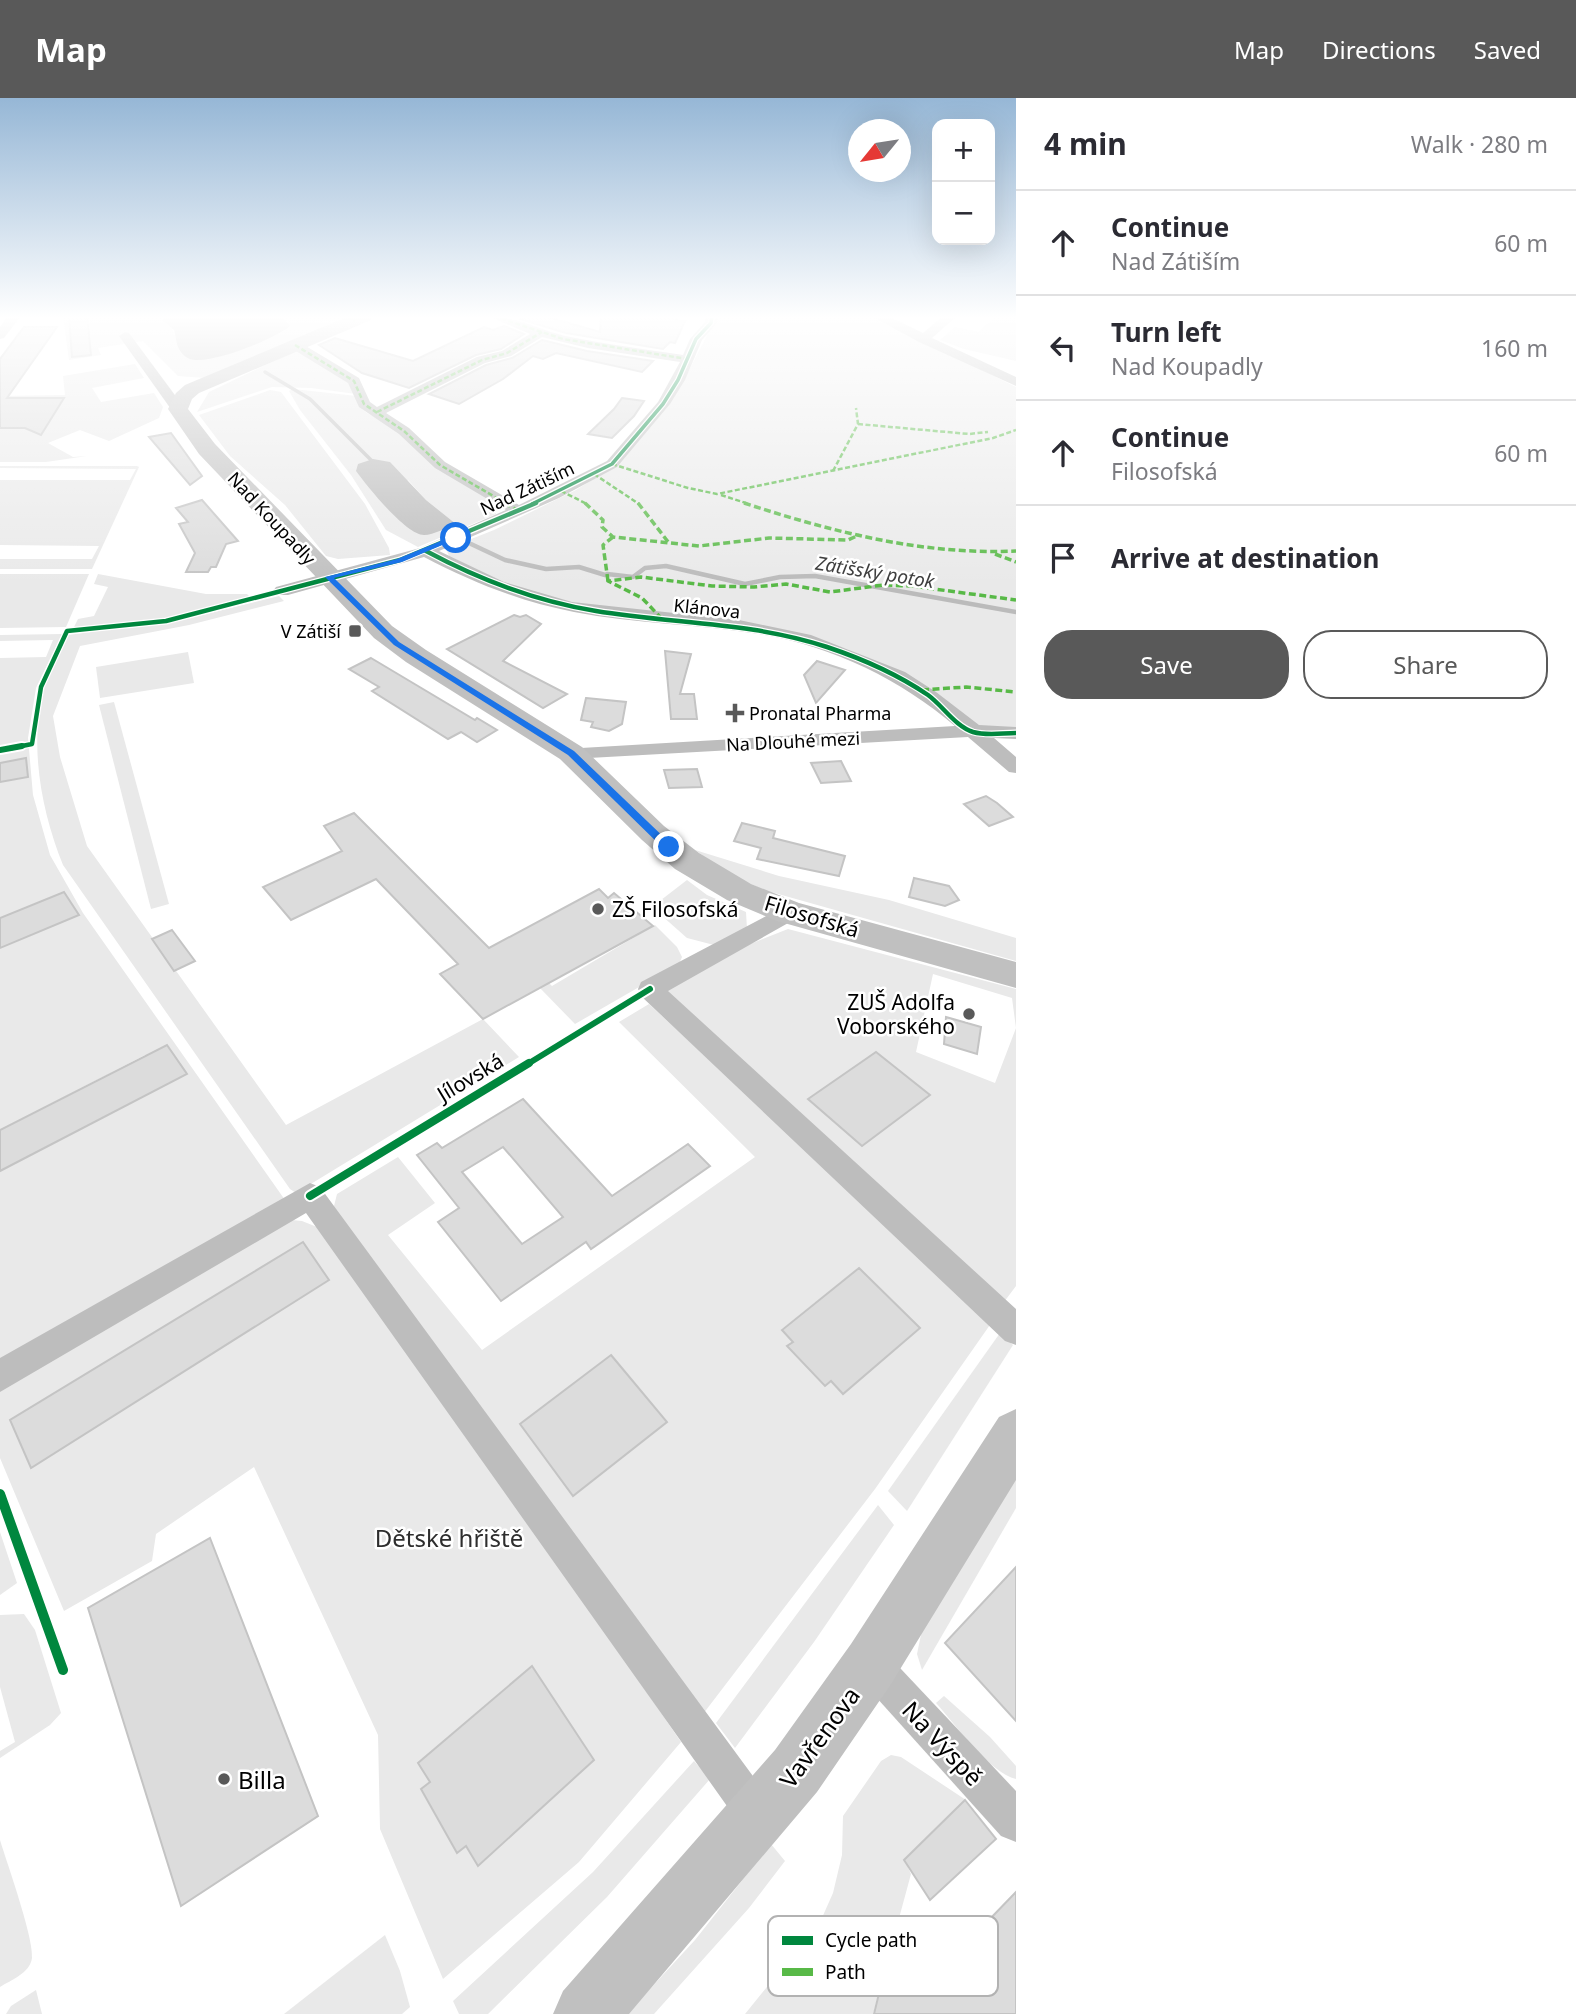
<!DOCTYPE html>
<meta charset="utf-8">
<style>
body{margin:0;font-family:"Noto Sans",sans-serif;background:#f2f2f3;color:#2b2b33}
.controls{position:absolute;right:21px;top:21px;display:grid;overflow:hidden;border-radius:14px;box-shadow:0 7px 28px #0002}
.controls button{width:63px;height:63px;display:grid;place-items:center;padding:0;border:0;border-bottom:2px solid #e1e1e2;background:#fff;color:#2b2b33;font:35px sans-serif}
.compass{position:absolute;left:848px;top:21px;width:63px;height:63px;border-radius:50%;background:#fff;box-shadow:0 7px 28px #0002;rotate:240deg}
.stop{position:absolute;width:21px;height:21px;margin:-16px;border:5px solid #1a73e8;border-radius:50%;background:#fff}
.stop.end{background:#1a73e8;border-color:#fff;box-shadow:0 2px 7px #0008}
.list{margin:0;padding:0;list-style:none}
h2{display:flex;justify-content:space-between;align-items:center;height:91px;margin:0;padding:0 28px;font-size:30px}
h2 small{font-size:23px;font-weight:400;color:#7c7c81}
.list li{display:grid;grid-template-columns:46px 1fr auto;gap:21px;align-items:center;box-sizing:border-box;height:105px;padding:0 28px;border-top:2px solid #e1e1e2}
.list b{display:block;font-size:26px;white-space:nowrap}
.list p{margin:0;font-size:23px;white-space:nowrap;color:#7c7c81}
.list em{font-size:23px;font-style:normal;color:#7c7c81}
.actions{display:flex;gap:14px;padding:21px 28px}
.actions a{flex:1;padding:16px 0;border:2px solid #595959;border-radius:28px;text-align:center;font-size:24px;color:#595959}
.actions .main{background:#595959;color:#fff}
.icon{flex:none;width:38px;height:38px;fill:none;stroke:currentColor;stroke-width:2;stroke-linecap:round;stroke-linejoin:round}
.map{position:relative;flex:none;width:1016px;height:1916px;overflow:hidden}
header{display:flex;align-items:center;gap:42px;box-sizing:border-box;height:98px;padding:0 35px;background:#595959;color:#fff}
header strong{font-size:33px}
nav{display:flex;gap:38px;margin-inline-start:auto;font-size:24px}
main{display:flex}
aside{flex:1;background:#fff}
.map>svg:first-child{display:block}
</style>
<header>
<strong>Map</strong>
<nav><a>Map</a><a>Directions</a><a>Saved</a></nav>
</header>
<main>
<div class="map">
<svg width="1016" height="1916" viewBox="0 0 1016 1916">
<rect width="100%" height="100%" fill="#fff"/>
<g fill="#e9e9e9" fill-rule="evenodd">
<polygon points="63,218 69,218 72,258 91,256 87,218 165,218 176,239 215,260 285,233 288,225 282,218 347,220 205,280 178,278 143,243 98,250 101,257 69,262"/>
<polygon points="717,218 873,218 1016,289 1016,631 992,631 970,625 897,573 847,551 808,538 564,503 520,493 449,458 446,451 494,432 576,392 620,364 684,282"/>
<polygon points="995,218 1016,218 1016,263 964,251 940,242 955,229 979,234"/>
<polygon points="297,252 344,279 356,296 311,290 272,289 197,314 209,294"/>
<polygon points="135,266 144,280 92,290 101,304 154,295 163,309 159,320 109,343 80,332 48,345 73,359 87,358 46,364 0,364 0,306 11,329 46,329 49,324 51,306 61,306 64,301 0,302 0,298 65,297 63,278"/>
<path d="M293,291l64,7 5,13 5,4 23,12 104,76 2,13 -78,33 -32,-17 -35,-55 -51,-65 -11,-19zM408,382l18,20 30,24 -64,-12 -3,-5z"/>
<polygon points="270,292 281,294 365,406 389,450 390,457 338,461 326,458 285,407 230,358 199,317"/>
<polygon points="0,368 137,368 139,369 92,471 0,471 0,461 92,461 99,448 0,447 0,382 130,382 136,371 0,370"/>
<polygon points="0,476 89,476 66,529 0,530"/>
<polygon points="98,476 206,496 247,496 251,500 166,520 84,531 74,529 78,521 94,518 108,489 94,486"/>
<path d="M279,498l5,5 -95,24 -109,21 -27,70 7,41 27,89 199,279 197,-106 36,38 -223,136 -6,-4 -227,-324c-21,-52 -33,-114 -21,-170 4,-20 17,-41 26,-60l114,-15z"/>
<polygon points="62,536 36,590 28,640 33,697 50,757 83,815 285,1102 0,1270 0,1073 187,976 145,957 0,1032 0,850 78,816 63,794 0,820 0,684 27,679 25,660 0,665 0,560 46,559 53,542 0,543 0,537"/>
<polygon points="188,554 194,585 100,600 96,569"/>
<polygon points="114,604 169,806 151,811 99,607"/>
<polygon points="695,752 779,778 889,802 1016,840 1016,863 764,792 729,776"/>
<polygon points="687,782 707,797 746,814 747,831 714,847 687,840 652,809"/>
<polygon points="655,827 677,849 682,859 679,866 575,926 540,890 541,877 552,888"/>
<path d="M788,831l228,60v297l-12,16 -341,-312 72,-40zM933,876l79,24 4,30 -21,55 -79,-31zM876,954l53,44 -67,50 -54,-47z"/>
<path d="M649,906l343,318 -117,167 -175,229 -368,-504 5,-20 61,-37 37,46 -47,32 94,115 273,-193 -136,-135zM858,1170l62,60 -77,66 -12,-13 -6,5 -37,-39 5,-5 -11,-13zM611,1258l55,66 -93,74 -53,-72z"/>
<path d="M281,1121l21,2 15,6 221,307 143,208 -102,120 -136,117 -63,-150 -2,-94 -124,-268 -98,67 -4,27 -88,50 -64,-153v-75zM303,1144l26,38 -297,187zM532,1568l62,94 -116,106 -12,-20 -9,7 -36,-63 9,-8 -11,-19z"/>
<polygon points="1000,1235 1013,1247 907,1413 888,1393"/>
<polygon points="1016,1377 1016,1410 922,1572 917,1556 922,1532"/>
<polygon points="878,1407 894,1427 814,1544 735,1650 716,1625"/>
<polygon points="0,1434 17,1485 0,1497"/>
<polygon points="24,1516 35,1532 61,1615 50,1627 0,1660 0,1653 15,1644 0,1589 0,1517"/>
<path d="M944,1598l46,41 26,29v13c-25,-5 -62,-56 -80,-76z"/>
<polygon points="891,1657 901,1659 966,1702 904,1761 911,1776 873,1916 745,1916 821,1822 833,1795 842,1757 843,1718 881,1663"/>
<polygon points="694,1663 710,1681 607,1799 488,1916 459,1916 453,1903 593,1774"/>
<path d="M0,1742c7,23 34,98 32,118 -2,15 -21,22 -32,29z"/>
<polygon points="771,1746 785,1763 749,1810 654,1916 627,1916 695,1842"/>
<polygon points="385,1837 400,1873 410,1909 402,1916 284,1916"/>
<polygon points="36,1892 42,1916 6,1916 11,1908"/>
</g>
<g fill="#bbb">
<path d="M165,218h117l8,10c-13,12 -86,42 -102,32 -12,-7 -11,-17 -14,-28l-12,-10z"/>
<path d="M373,361l17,3 36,38 30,24c-9,3 -22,11 -32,11 -18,0 -57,-49 -68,-64l2,-7z"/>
</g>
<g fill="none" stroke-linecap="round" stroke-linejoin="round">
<polyline stroke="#bbb" stroke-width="3.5" points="265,274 310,301 376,367"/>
<g stroke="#bbb" stroke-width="4.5">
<polyline points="471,446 505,462 546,471 579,469 605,477"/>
<polyline points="607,476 633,479 645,470 666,468 745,486 780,479 815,478 1016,514"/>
</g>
</g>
<g fill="#dcdcdc" stroke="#c4c4c4" stroke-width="2" fill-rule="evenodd">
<polygon points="69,218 87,218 91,257 72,259"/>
<polygon points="526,218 544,218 600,234 601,218 677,218 676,222 685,223 675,245 670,244 663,251 566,235 520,221"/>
<polygon points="504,228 524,236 501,251 476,257 409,290 362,275 319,247 335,240 413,263 484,229 493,232"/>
<polygon points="24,229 57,229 7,300 64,300 41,337 25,330 0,330 0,261"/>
<polygon points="542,242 587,253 653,263 642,274 556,255 543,261 533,258 503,281 459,306 429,296 486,267 512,260"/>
<polygon points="622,300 644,303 634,318 612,340 588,336 614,311"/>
<polygon points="171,335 202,378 190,387 149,339"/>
<polygon points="202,402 238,443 226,446 216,469 211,469 208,474 186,474 195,455 179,426 188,424 176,410"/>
<polygon points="514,517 520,519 526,517 541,526 503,563 567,596 543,610 447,551"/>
<polygon points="665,553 691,556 680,596 694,596 697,621 671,621"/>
<polygon points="371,560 475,622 477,620 497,632 477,644 461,634 448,641 372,593 379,589 349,571"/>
<polygon points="817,563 845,572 816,605 804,577"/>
<polygon points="586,600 626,604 622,626 609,633 591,629 593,624 581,622"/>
<polygon points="26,660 28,679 0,684 0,665"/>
<polygon points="841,663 851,683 821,685 811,665"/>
<polygon points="697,671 702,689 669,690 664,672"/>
<polygon points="986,698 997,705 1013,719 989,728 964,706"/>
<polygon points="354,715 489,850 599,791 608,800 614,795 653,828 483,921 440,876 458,866 376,781 291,822 263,789 342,753 324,728"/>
<polygon points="742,725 775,733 773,740 845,758 839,778 757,761 761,750 734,743"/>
<polygon points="914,780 949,788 959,802 945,808 909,799"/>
<polygon points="64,794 79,817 0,850 0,820"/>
<polygon points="172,832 195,863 174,873 152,841"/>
<polygon points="946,919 981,929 977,956 944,946"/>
<polygon points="167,947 187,976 0,1073 0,1032"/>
<polygon points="876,954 930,997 862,1048 808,1001"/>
<path d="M523,1001l89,97 76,-52 22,22 -119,83 -5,-7 -85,59 -63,-79 21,-14 -42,-53 20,-12 5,5zM503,1049l60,70 -41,27 -60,-72z"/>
<polygon points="303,1144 329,1182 31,1370 10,1322"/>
<polygon points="859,1170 920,1230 843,1296 831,1283 825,1288 787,1248 793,1244 782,1232"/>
<polygon points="611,1257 667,1324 573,1398 520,1326"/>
<polygon points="210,1440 318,1718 181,1808 88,1510"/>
<polygon points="1016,1469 1016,1623 945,1545"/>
<polygon points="532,1568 594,1662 478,1768 466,1748 457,1755 421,1691 430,1684 418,1665"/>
<polygon points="965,1702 996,1741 930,1802 904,1762"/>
<polygon points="1016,1794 1016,1916 874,1916 885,1871 926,1887"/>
</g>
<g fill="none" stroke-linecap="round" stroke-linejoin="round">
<g fill="#bdbdbd" fill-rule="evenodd">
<polygon points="8,218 21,218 4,240 0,241 0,229"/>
<path d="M488,218c27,0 52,14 77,20 39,8 79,13 118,19l7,-16 15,-17 1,-6h12l-1,7 -15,17 -17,40 -15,24 -53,63 -58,31 -120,53 65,31 68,20 167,18 72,15 94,37 31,20 43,33 37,2v12l-22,-1 22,19v16l-7,-1 -41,-35 -397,22 -7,-2 -3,-4 3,-4 391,-23c-55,-47 -123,-80 -196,-92 -61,-10 -124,-10 -185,-22 -53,-10 -102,-30 -150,-55l-136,38h-12l-3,-4 3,-4 144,-39 86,-38 -71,-42 -36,-34 -40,-27 -11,-24 -57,-35v-6h8l60,36 11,24 7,5 100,-50 25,-6 28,-17zM542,239l46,11 92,14 -22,40 -51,59 -88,44 -74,-43 -36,-34 -23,-15 99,-50 26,-7z"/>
<polygon points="871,218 888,218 923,235 943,218 957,218 932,240 1016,279 1016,288 919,244"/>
<polygon points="125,234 129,235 183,308 183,314 173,314 119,238"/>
<polygon points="789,806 797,808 801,814 797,820 668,893 1016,1211 1016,1247 1005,1243 641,898 638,891 641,884"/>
<polygon points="310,1085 320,1089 772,1704 778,1718 772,1732 758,1738 744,1732 306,1115 0,1294 0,1260"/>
<polygon points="871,1547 884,1553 1016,1693 1016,1744 1001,1738 858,1579 852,1566 858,1553"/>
</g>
<g fill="#c0c0c0" fill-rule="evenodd">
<polygon points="349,218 373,218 371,222 199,295 192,301 188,311 215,346 392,528 426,552 582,649 664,728 699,755 751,786 799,805 1016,864 1016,890 777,823 727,802 675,771 642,742 560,661 406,564 374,540 199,356 168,311 176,295 185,287"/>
<polygon points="1016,1311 1016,1382 891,1586 817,1694 629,1916 553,1916 563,1893 775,1652 851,1546 999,1319"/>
</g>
<g stroke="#58b947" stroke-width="2.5" stroke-dasharray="5 2.5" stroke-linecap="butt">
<polyline points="347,218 355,223"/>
<polyline points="494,218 563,241 687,261"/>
<polyline points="295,247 354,283 364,306 404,333 440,367 507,406"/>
<polyline points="377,314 482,262 507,255 542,234"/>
<polyline points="858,326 969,336 988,334"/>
<polyline points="612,366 688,390 717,396 993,340 1016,332"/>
<polyline points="833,373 858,326 856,310"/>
<polyline points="594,376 639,406"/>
<polyline points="561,393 587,406"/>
<polyline points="721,397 749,406"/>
</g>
<g stroke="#58b947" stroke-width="3.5" stroke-dasharray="7 3.5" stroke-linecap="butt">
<polyline points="504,405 519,413"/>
<polyline points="585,405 603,422 602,429 613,439 699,448 769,440 848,442 859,437"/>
<polyline points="638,405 669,445"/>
<path d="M744,405c89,29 177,52 272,48"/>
<polyline points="995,456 1016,464"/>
<polyline points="608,483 603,447 613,439"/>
<polyline points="662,521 642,500 608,483 641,479 712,488 754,489 786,486 830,494 883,487 912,488 1016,502"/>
<polyline points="922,592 966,589 1016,594"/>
</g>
<defs>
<polyline id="cycleway-far4" points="532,406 612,366 663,306 678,282 696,241 711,225 712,218"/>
<g id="cycleway-far3">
<path d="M426,453c54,29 109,50 170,60 78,13 156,11 231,36 36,12 70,27 101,48 15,11 27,31 45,37 14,4 29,1 43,1"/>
<polyline points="12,650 32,646 41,589 67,533 166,523 400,462 536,405"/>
</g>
<g id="cycleway-far2">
<polyline points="0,652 22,648"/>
<polyline points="526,967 650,891"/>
</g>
<polyline id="cycleway-far1" points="310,1098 529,965"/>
<polyline id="cycleway" points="0,1396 63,1572"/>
</defs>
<use href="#cycleway-far4" stroke="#fff" stroke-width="6"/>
<use href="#cycleway-far3" stroke="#fff" stroke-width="7"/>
<use href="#cycleway-far2" stroke="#fff" stroke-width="10"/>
<use href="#cycleway-far1" stroke="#fff" stroke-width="12"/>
<use href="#cycleway" stroke="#fff" stroke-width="15"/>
<use href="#cycleway-far4" stroke="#00873e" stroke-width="3.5"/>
<use href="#cycleway-far3" stroke="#00873e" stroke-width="4.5"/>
<use href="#cycleway-far2" stroke="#00873e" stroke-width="6"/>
<use href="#cycleway-far1" stroke="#00873e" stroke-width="8"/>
<use href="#cycleway" stroke="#00873e" stroke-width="10"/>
</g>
<linearGradient id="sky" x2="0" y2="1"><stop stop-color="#96b7d6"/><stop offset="0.45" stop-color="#fff"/><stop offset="1" stop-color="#fff" stop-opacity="0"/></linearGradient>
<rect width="1016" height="487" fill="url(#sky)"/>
<polygon fill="#1a73e8" points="453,438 459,440 402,464 334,480 399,544 574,653 672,747 672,752 665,752 568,657 394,547 325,479 397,461"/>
<g fill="#595959" stroke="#fff" stroke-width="2.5">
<rect x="348" y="526" width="14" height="14" rx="3.5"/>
<path d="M731.5 604.5h7v7h7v7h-7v7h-7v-7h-7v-7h7z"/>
<circle cx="598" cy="811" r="7"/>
<circle cx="969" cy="916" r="7"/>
<circle cx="224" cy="1681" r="7"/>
</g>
<g text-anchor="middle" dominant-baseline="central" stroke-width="5" stroke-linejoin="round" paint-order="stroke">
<g font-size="18" fill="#000" stroke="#fff">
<text transform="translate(527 390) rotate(-25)">Nad Zátiším</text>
<text transform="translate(272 420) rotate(47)">Nad Koupadly</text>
<text transform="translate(707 510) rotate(6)">Klánova</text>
<text transform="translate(793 643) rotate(-3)">Na Dlouhé mezi</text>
</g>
<g font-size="18" fill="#000" stroke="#fff" text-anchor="end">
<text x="341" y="533">V Zátiší</text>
<text x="749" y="615" text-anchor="start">Pronatal Pharma</text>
</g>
<g font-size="19" font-style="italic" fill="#3f3f3f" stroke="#fff">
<text transform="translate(875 474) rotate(9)">Zátišský potok</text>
</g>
<g font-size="21" fill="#000" stroke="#fff" text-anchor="start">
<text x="612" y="811">ZŠ Filosofská</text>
<text x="955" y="904" text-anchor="end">ZUŠ Adolfa<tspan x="955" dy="24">Voborského</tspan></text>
</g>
<g font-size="21" fill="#000" stroke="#fff">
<text transform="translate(812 818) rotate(17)">Filosofská</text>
<text transform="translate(470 979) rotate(-31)">Jílovská</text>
</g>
<g font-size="24" fill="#2e2e2e" stroke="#fff">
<text x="449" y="1439">Dětské hřiště</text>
</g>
<g font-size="24" fill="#000" stroke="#fff">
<text transform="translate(819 1639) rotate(-54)">Vavřenova</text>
<text transform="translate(943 1645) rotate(47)">Na Výspě</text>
</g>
<g font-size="24" fill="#000" stroke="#fff" text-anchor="start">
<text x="238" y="1681">Billa</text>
</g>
</g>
<rect x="768" y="1818" width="230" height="80" rx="10" fill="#fff" stroke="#b2b2b2" stroke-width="2"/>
<rect x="782" y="1838" width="31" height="9" fill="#00873e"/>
<rect x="782" y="1870" width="31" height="8" fill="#58b947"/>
<g font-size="19" fill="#000">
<text x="825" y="1849">Cycle path</text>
<text x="825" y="1881">Path</text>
</g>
</svg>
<div class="controls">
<button>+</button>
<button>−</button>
</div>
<svg class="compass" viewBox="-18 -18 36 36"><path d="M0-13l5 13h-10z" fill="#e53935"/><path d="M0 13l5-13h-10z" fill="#7c7c81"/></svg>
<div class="stop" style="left:456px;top:440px"></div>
<div class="stop end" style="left:669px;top:749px"></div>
</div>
<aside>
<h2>4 min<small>Walk · 280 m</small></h2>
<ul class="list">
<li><svg class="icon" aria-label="ahead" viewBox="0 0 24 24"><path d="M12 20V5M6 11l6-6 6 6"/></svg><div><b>Continue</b><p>Nad Zátiším</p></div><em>60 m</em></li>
<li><svg class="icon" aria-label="left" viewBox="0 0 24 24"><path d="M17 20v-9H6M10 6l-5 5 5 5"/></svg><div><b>Turn left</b><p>Nad Koupadly</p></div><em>160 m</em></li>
<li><svg class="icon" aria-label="ahead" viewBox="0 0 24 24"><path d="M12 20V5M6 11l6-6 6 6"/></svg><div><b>Continue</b><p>Filosofská</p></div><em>60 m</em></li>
<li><svg class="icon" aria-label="arrive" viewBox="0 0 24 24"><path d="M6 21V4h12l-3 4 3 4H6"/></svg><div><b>Arrive at destination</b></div></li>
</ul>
<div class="actions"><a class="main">Save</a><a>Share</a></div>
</aside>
</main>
